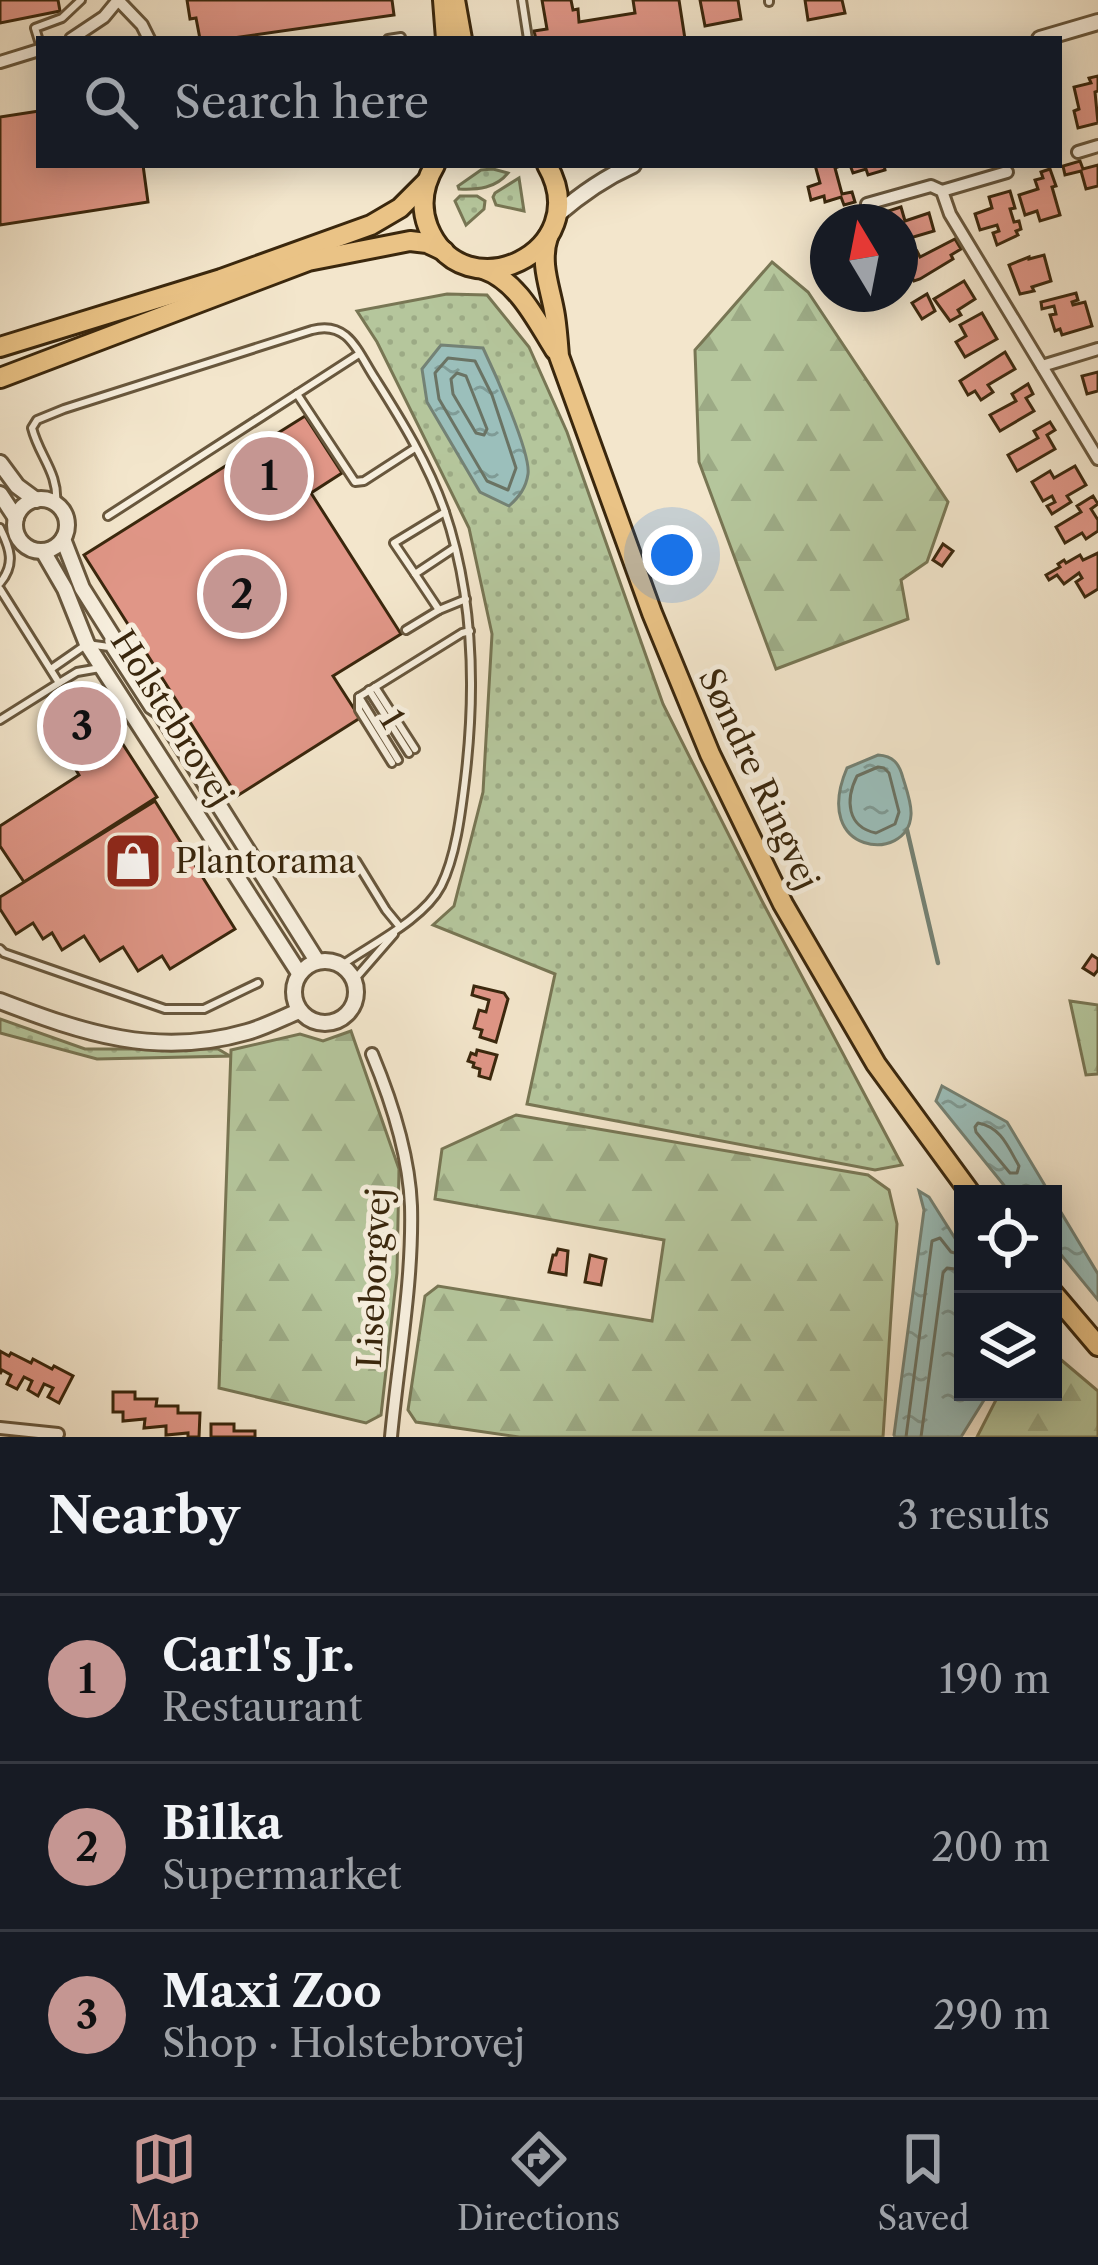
<!DOCTYPE html>
<meta charset="utf-8">
<style>
body{margin:0;font-family:"Libre Caslon Text",serif;background:#242831;color:#f1f3f6}
.controls{position:absolute;right:36px;bottom:36px;display:grid;overflow:hidden;border-radius:0px;box-shadow:0 6px 30px #0003}
.controls button{width:108px;height:108px;display:grid;place-items:center;padding:0;border:0;border-bottom:3px solid #363941;background:#171b24;color:#f1f3f6;font:60px sans-serif}
.compass{position:absolute;left:810px;top:204px;width:108px;height:108px;border-radius:50%;background:#171b24;box-shadow:0 6px 30px #0003;rotate:350deg}
.you{position:absolute;left:672px;top:555px;width:42px;height:42px;margin:-30px;border:9px solid #fff;border-radius:50%;background:#1a73e8;box-shadow:0 0 0 18px #1a73e833}
.badge{display:grid;place-items:center;width:78px;height:78px;border-radius:50%;background:#c59692;color:#111;font-size:39px;font-weight:700}
.pin{position:absolute;translate:-50% -50%;border:6px solid #fff;box-shadow:0 3px 12px #0006}
.list{margin:0;padding:0;list-style:none}
h2{display:flex;justify-content:space-between;align-items:center;height:156px;margin:0;padding:0 48px;font-size:51px}
h2 small{font-size:39px;font-weight:400;color:#9ea1a6}
.list li{display:grid;grid-template-columns:78px 1fr auto;gap:36px;align-items:center;box-sizing:border-box;height:168px;padding:0 48px;border-top:3px solid #363941}
.list b{display:block;font-size:45px;white-space:nowrap}
.list p{margin:0;font-size:39px;white-space:nowrap;color:#9ea1a6}
.list em{font-size:39px;font-style:normal;color:#9ea1a6}
.icon{flex:none;width:66px;height:66px;fill:none;stroke:currentColor;stroke-width:2;stroke-linecap:round;stroke-linejoin:round}
.map{position:relative;flex:none;width:1098px;height:1437px;overflow:hidden}
.search{position:absolute;background:#171b24;box-shadow:0 6px 30px #0003;left:36px;right:36px;top:36px;height:132px;display:flex;align-items:center;gap:30px;box-sizing:border-box;padding:0 42px;border-radius:0px;color:#9ea1a6;font-size:45px}
.sheet{height:660px;background:#171b24}
nav{display:flex;justify-content:space-around;align-items:center;box-sizing:border-box;height:168px;border-top:3px solid #363941;background:#171b24;font-size:33px;color:#9ea1a6}
nav a{display:grid;justify-items:center;gap:6px}
nav .on{color:#c59692}
.map>svg:first-child{display:block}
</style>
<div class="map">
<svg width="1098" height="1437" viewBox="0 0 1098 1437">
<defs>
<pattern id="grass-dots" width="8" height="8" patternUnits="userSpaceOnUse" patternTransform="scale(3)"><rect width="8" height="8" fill="#b5c69c"/><path d="M2 2h.1M6 6h.1" fill="none" stroke="#9caa85" stroke-width="1.8" stroke-linecap="round"/></pattern>
<pattern id="forest-firs" width="22" height="20" patternUnits="userSpaceOnUse" patternTransform="scale(3)"><rect width="22" height="20" fill="#b5c69c"/><path d="M5 1l3.5 6h-7zM16 11l3.5 6h-7z" fill="#9caa85"/></pattern>
<pattern id="water-ripples" width="26" height="14" patternUnits="userSpaceOnUse" patternTransform="scale(3)"><rect width="26" height="14" fill="#9bbfbb"/><path d="M2 4q2-2 4 0t4 0M15 11q2-2 4 0t4 0" fill="none" stroke="#7f9b96"/></pattern>
</defs>
<rect width="100%" height="100%" fill="#f3e6cc"/>
<filter id="stains"><feTurbulence type="fractalNoise" baseFrequency=".00167" numOctaves="4"/><feColorMatrix values="0 0 0 0 .2 0 0 0 0 .09 0 0 0 0 .02 0 0 0 .5 -.17"/></filter>
<radialGradient id="worn" r=".72"><stop offset=".6" stop-color="#630" stop-opacity="0"/><stop offset="1" stop-color="#630" stop-opacity=".3"/></radialGradient>
<g fill="url(#grass-dots)" stroke="#787654" stroke-width="3">
<path d="M493,169l15,4c-12,15 -30,17 -49,16l-1,-3 23,-16z"/>
<polygon points="519,178 524,211 496,205 493,197 495,193"/>
<polygon points="460,196 477,196 485,201 484,209 466,225 455,201"/>
<polygon points="447,294 487,295 529,347 567,432 663,704 762,901 902,1165 875,1170 527,1104 555,974 433,925 454,906 483,792 492,634 469,528 377,342 357,311"/>
<polygon points="0,1019 85,1049 218,1049 230,1056 97,1059 0,1033"/>
</g>
<g fill="url(#forest-firs)" stroke="#787654" stroke-width="3">
<polygon points="772,262 808,292 948,502 927,562 901,580 908,619 776,669 699,462 695,350"/>
<polygon points="1070,1001 1098,1005 1098,1074 1086,1075"/>
<polygon points="351,1031 399,1169 397,1273 381,1415 366,1423 219,1388 231,1050 300,1034 323,1041"/>
<polygon points="516,1115 868,1175 889,1190 897,1224 883,1437 519,1437 416,1422 408,1410 425,1296 438,1286 652,1321 664,1240 435,1199 442,1149"/>
<polygon points="1053,1353 1098,1391 1098,1437 977,1437 1000,1392 1053,1392"/>
</g>
<g fill="url(#water-ripples)" stroke="#748275" stroke-width="3">
<path d="M441,345l42,3c11,23 48,105 45,126 -2,14 -9,23 -19,32l-29,-14 -53,-90 -5,-33z"/>
<path d="M878,755c15,1 21,8 25,23 3,10 9,26 8,37 -3,49 -101,40 -64,-47z"/>
<polygon points="942,1086 1007,1122 1050,1194 1011,1194 936,1101"/>
<polygon points="919,1191 929,1197 963,1251 963,1392 989,1392 961,1437 895,1437 894,1435 924,1210"/>
<polygon points="1053,1199 1098,1274 1098,1300 1053,1245"/>
</g>
<g fill="none" stroke-linecap="round" stroke-linejoin="round">
<g stroke="#6a7364" stroke-width="3">
<polygon points="448,358 475,361 492,395 516,468 508,490 487,481 439,399 435,373"/>
<polygon points="457,373 466,376 487,429 484,435 476,433 453,394 451,379"/>
<path d="M878,767l6,1 5,5 10,39 -4,12 -19,9c-29,-6 -31,-33 -19,-57z"/>
<path d="M978,1123c23,4 30,24 41,43l-2,7h-7l-34,-41 -1,-5z"/>
<polyline points="906,1437 932,1241 940,1238 951,1252 963,1255"/>
<polyline points="921,1437 943,1273 947,1268 963,1270"/>
</g>
<polyline stroke="#748275" stroke-width="4.5" points="907,830 938,963"/>
</g>
<g fill="#e09687" stroke="#3a270d" stroke-width="3">
<polygon points="0,0 58,0 60,11 0,23"/>
<polygon points="187,0 392,0 394,15 226,39 200,39 196,18 190,19"/>
<polygon points="542,0 571,0 573,10 578,9 579,22 635,13 633,0 679,0 685,39 536,39 534,31 547,29"/>
<polygon points="700,0 738,0 741,19 705,26"/>
<polygon points="805,0 842,0 845,13 808,20"/>
<polygon points="1098,76 1098,91 1095,92 1098,123 1078,128 1074,111 1079,109 1074,87 1091,83 1089,78"/>
<polygon points="39,111 39,165 143,165 148,202 0,225 0,117"/>
<polygon points="1080,161 1083,169 1098,165 1098,186 1086,189 1081,171 1065,175 1063,166"/>
<polygon points="815,165 842,165 835,168 842,194 852,192 855,202 844,205 841,197 825,202 824,196 811,200 808,187 820,183"/>
<polygon points="850,165 884,165 885,170 868,175 866,169 853,173"/>
<polygon points="1050,169 1056,186 1052,187 1060,215 1040,221 1037,211 1025,215 1019,195 1038,189 1035,180 1043,178 1041,172"/>
<polygon points="1010,191 1015,208 1010,209 1014,222 1019,221 1021,229 1016,231 1018,235 997,245 993,233 999,231 997,225 980,230 975,214 992,208 989,197"/>
<polygon points="901,207 905,221 929,213 934,231 900,241 900,222 881,222 879,214"/>
<polygon points="955,239 961,249 951,255 953,259 920,279 914,281 907,269 903,271 900,267 900,261 917,251 920,257"/>
<polygon points="1044,255 1051,281 1032,287 1034,291 1020,294 1009,265 1029,257 1029,259"/>
<polygon points="964,281 975,299 958,310 961,315 950,321 934,299"/>
<polygon points="1076,293 1078,300 1072,302 1073,305 1085,302 1092,326 1062,335 1060,329 1055,331 1050,315 1056,314 1054,306 1042,309 1041,302"/>
<polygon points="927,294 935,311 922,319 912,303"/>
<polygon points="982,313 997,339 965,357 956,342 966,336 960,325"/>
<polygon points="1005,352 1015,369 988,385 993,392 981,400 975,391 968,395 960,381"/>
<polygon points="1098,372 1098,391 1087,394 1082,376"/>
<polygon points="1028,384 1033,394 1026,398 1034,411 1000,431 990,415 1016,401 1012,394"/>
<polygon points="305,416 342,473 311,493 401,634 333,676 360,718 237,796 84,555"/>
<polygon points="1050,422 1055,430 1047,435 1055,449 1017,471 1008,455 1038,438 1034,431"/>
<polygon points="1075,466 1086,485 1067,496 1071,502 1052,514 1047,506 1055,502 1052,496 1043,501 1032,482 1050,471 1054,478"/>
<polygon points="1093,496 1098,504 1091,509 1098,520 1098,531 1086,539 1082,533 1065,543 1056,527 1081,512 1077,506"/>
<polygon points="943,544 953,551 942,566 933,560"/>
<polygon points="1098,553 1098,589 1085,597 1076,582 1082,578 1079,573 1064,584 1057,575 1049,580 1046,575 1060,567 1058,564 1064,560 1066,563 1080,555 1083,560"/>
<polygon points="91,695 157,797 24,882 0,846 0,826 79,775 47,722"/>
<polygon points="155,801 235,929 170,969 162,956 138,971 123,947 100,961 84,936 62,950 52,933 43,939 33,923 16,934 0,909 0,897"/>
<polygon points="1092,955 1098,959 1098,970 1094,975 1083,968"/>
<polygon points="474,986 504,993 508,999 496,1042 480,1037 482,1030 474,1028 479,1010 486,1012 489,1000 472,995"/>
<polygon points="477,1050 497,1055 490,1079 479,1076 480,1069 473,1067 474,1063 468,1061 471,1053 476,1055"/>
<polygon points="558,1249 568,1251 566,1275 549,1272 553,1255 556,1255"/>
<polygon points="590,1255 606,1259 601,1285 585,1282"/>
<polygon points="0,1351 9,1356 11,1353 31,1363 33,1359 52,1369 54,1366 73,1376 59,1403 48,1397 53,1388 44,1384 38,1396 28,1390 32,1381 24,1377 17,1389 7,1384 11,1375 2,1370 0,1374"/>
<polygon points="113,1392 135,1392 135,1399 157,1399 156,1406 178,1406 178,1413 200,1413 199,1437 188,1437 188,1433 166,1435 166,1426 144,1428 145,1419 123,1421 123,1412 113,1412"/>
<polygon points="211,1424 234,1424 234,1431 255,1431 255,1437 211,1437"/>
</g>
<g fill="none" stroke-linecap="round" stroke-linejoin="round">
<defs>
<g id="service">
<polyline points="522,0 528,39"/>
<polyline points="769,0 769,2"/>
<polyline points="388,39 401,37"/>
<polyline points="39,41 35,28 62,18 81,0"/>
<polyline points="297,394 355,482 364,481 415,448"/>
<path d="M56,504c3,-31 -17,-48 -24,-76l5,-8 27,-11 248,-79c37,-10 46,23 64,50 26,41 52,84 68,129 30,87 32,180 21,271 -4,33 -9,76 -24,106 -17,33 -69,58 -99,79"/>
<polyline points="445,512 394,543 415,574 454,548"/>
<polyline points="108,516 359,354"/>
<path d="M0,528c10,20 16,36 0,55"/>
<polyline points="415,574 439,610"/>
<polyline points="0,589 59,683 0,720"/>
<polyline points="406,630 439,610 466,599"/>
<polyline points="51,669 87,644 109,647 149,709 155,713"/>
<polyline points="59,683 77,672 100,668"/>
<polyline points="375,687 415,749"/>
<polyline points="369,690 409,753"/>
<polyline points="359,697 462,633 470,631"/>
<polyline points="359,697 359,710 392,763"/>
<polyline points="361,700 398,760"/>
<polyline points="356,861 386,910 400,927"/>
<polyline points="0,949 4,953 165,1009 204,1009 258,983"/>
<polyline points="354,980 394,934"/>
</g>
<g id="minor">
<polyline points="71,39 104,17 118,0 142,25 149,39"/>
<polyline points="0,62 39,50"/>
<polyline points="1078,152 1098,146"/>
<polyline points="942,191 1007,172"/>
<polyline points="867,204 931,186 942,191 950,214 1098,459"/>
<polyline points="1042,366 1098,349"/>
<path d="M372,1054c20,48 37,100 39,152 2,77 -13,155 -20,231"/>
<polyline points="0,1428 58,1434"/>
</g>
<g id="tertiary">
<polyline points="1040,39 1098,22"/>
<path d="M557,215c24,-21 47,-37 76,-50"/>
<polyline points="0,463 17,486 36,500"/>
<polyline points="0,494 16,518"/>
<circle cx="41" cy="525" r="26"/>
<polyline points="63,539 82,588 317,961"/>
<polyline points="43,551 65,589 87,644 299,973"/>
<circle cx="325" cy="992" r="31"/>
<path d="M0,1001c83,32 157,57 247,31 18,-5 35,-14 52,-21"/>
</g>
<g id="primary">
<polyline points="443,0 446,39"/>
<polyline points="455,0 462,39"/>
<path d="M435,165c-12,20 -15,41 -7,62 35,87 169,25 119,-62"/>
<path d="M548,237c-9,27 3,52 7,79 2,13 3,27 4,40l93,257 58,141 73,150 93,160 95,130"/>
<path d="M483,269c35,12 53,51 72,81"/>
<polyline points="0,347 221,279 371,225 400,208 426,182"/>
<polyline points="0,378 308,261 410,241 427,243 444,251"/>
<polyline points="1053,1293 1098,1346"/>
</g>
</defs>
<use href="#service" stroke="#68573d" stroke-width="12"/>
<use href="#minor" stroke="#68573d" stroke-width="16"/>
<use href="#tertiary" stroke="#68573d" stroke-width="20"/>
<use href="#primary" stroke="#3a270d" stroke-width="24"/>
<use href="#service" stroke="#f7efde" stroke-width="6"/>
<use href="#minor" stroke="#f7efde" stroke-width="10"/>
<use href="#tertiary" stroke="#f7efde" stroke-width="14"/>
<use href="#primary" stroke="#eac386" stroke-width="18"/>
</g>
<defs>
<symbol id="shop-square" viewBox="-11 -11 22 22"><rect x="-9" y="-9" width="18" height="18" rx="4" fill="#8f2418" stroke="#f7efde"/><path d="M-5-2.5h2.3a2.7 3.5 0 0 1 5.4 0H5L5.5 6h-11ZM-1.5-2.5h3a1.5 2.3 0 0 0-3 0Z" fill="#fff"/></symbol>
</defs>
<g fill-rule="evenodd">
<use href="#shop-square" x="100" y="828" width="66" height="66"/>
</g>
<g text-anchor="middle" dominant-baseline="central" stroke-width="10" stroke-linejoin="round" paint-order="stroke">
<g font-size="33" fill="#3a270d" stroke="#f7efde">
<text transform="translate(172 718) rotate(58)">Holstebrovej</text>
<text transform="translate(392 719) rotate(59)">1</text>
<text transform="translate(759 779) rotate(65)">Søndre Ringvej</text>
<text transform="translate(374 1278) rotate(-87)">Liseborgvej</text>
</g>
<g font-size="33" fill="#3a270d" stroke="#f7efde" text-anchor="start">
<text x="175" y="861">Plantorama</text>
</g>
</g>
<rect width="100%" height="100%" filter="url(#stains)"/>
<rect width="100%" height="100%" fill="url(#worn)"/>
</svg>
<div class="controls">
<button><svg class="icon" aria-label="locate" viewBox="0 0 24 24"><circle cx="12" cy="12" r="6"/><path d="M12 2v4M12 18v4M2 12h4M18 12h4"/></svg></button>
<button><svg class="icon" aria-label="layers" viewBox="0 0 24 24"><path d="M12 4l9 5-9 5-9-5zM3 14l9 5 9-5"/></svg></button>
</div>
<svg class="compass" viewBox="-18 -18 36 36"><path d="M0-13l5 13h-10z" fill="#e53935"/><path d="M0 13l5-13h-10z" fill="#9ea1a6"/></svg>
<div class="you"></div>
<div class="pin badge" style="left:269px;top:476px">1</div>
<div class="pin badge" style="left:242px;top:594px">2</div>
<div class="pin badge" style="left:82px;top:726px">3</div>
<div class="search"><svg class="icon" aria-label="search" viewBox="0 0 24 24"><circle cx="10" cy="10" r="6"/><path d="M15 15l6 6"/></svg>Search here</div>
</div>
<section class="sheet">
<h2>Nearby<small>3 results</small></h2>
<ul class="list">
<li><span class="badge">1</span><div><b>Carl's Jr.</b><p>Restaurant</p></div><em>190 m</em></li>
<li><span class="badge">2</span><div><b>Bilka</b><p>Supermarket</p></div><em>200 m</em></li>
<li><span class="badge">3</span><div><b>Maxi Zoo</b><p>Shop · Holstebrovej</p></div><em>290 m</em></li>
</ul>
</section>
<nav>
<a class="on"><svg class="icon" aria-label="map" viewBox="0 0 24 24"><path d="M3 6l6-2 6 2 6-2v14l-6 2-6-2-6 2zM9 4v14M15 6v14"/></svg>Map</a>
<a><svg class="icon" aria-label="directions" viewBox="0 0 24 24"><path d="M12 3l9 9-9 9-9-9zM9 14v-3h6M13 9l2 2-2 2"/></svg>Directions</a>
<a><svg class="icon" aria-label="saved" viewBox="0 0 24 24"><path d="M7 4h10v16l-5-4-5 4z"/></svg>Saved</a>
</nav>
